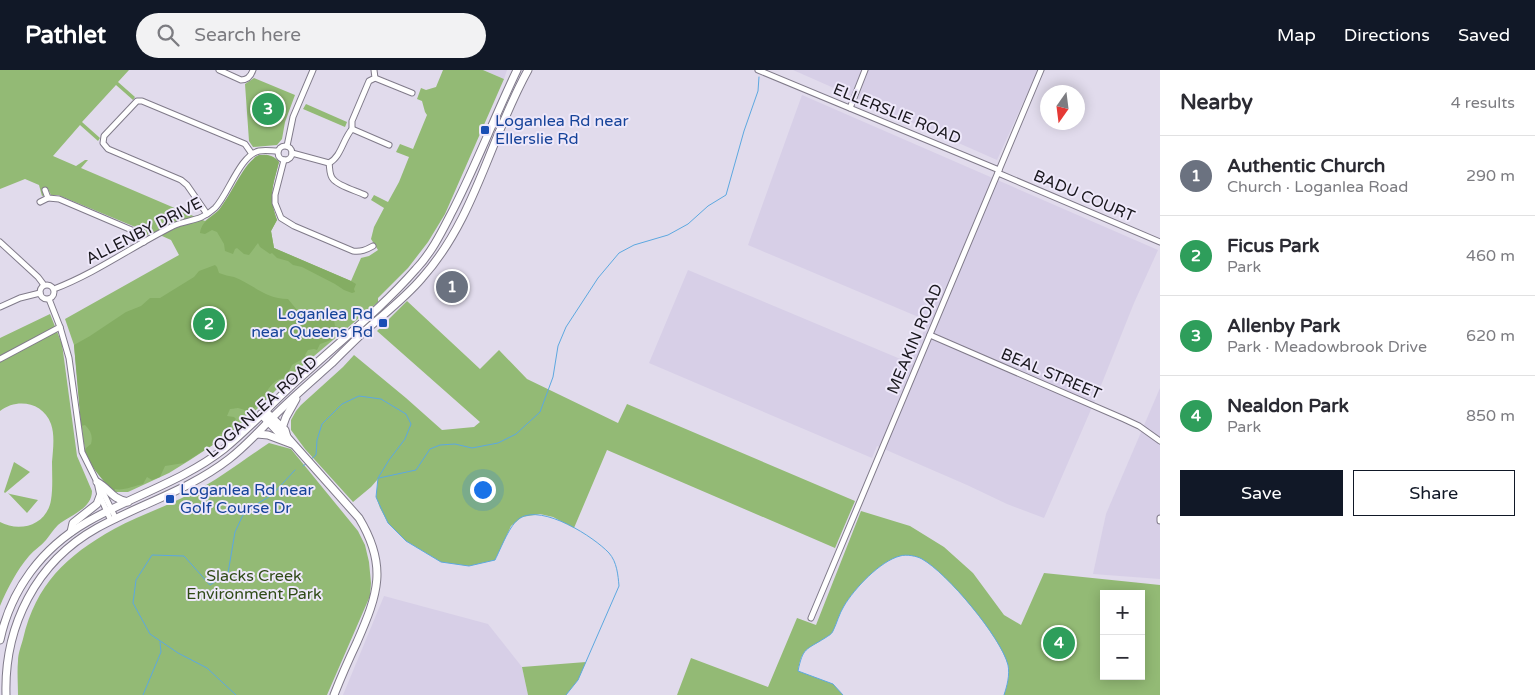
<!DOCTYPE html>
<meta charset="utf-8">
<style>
body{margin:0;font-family:"Varela Round",sans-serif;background:#f2f2f3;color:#2b2b33}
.controls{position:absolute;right:15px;bottom:15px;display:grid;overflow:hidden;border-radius:0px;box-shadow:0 2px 12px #0003}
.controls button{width:45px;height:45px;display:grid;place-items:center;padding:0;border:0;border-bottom:1px solid #e1e1e2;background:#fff;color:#2b2b33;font:25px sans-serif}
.compass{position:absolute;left:1040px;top:15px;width:45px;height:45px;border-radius:50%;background:#fff;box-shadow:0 2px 12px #0003;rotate:194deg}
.you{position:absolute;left:482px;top:419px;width:18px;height:18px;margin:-12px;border:4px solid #fff;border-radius:50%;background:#1a73e8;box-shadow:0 0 0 8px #1a73e833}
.badge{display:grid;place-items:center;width:32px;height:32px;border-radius:50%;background:#111827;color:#fff;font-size:16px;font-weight:700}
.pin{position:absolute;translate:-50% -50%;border:2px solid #fff;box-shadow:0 1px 5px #0006}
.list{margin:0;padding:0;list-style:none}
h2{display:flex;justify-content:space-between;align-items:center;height:65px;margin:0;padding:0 20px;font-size:21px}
h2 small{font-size:16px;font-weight:400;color:#7c7c81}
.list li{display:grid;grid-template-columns:32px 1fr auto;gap:15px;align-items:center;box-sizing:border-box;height:80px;padding:0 20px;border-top:1px solid #e1e1e2}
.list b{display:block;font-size:19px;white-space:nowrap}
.list p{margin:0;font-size:16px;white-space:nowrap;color:#7c7c81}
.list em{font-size:16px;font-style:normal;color:#7c7c81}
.actions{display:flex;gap:10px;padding:15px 20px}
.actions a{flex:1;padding:11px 0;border:1px solid #111827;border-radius:0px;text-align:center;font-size:18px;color:#111827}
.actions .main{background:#111827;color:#fff}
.icon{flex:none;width:28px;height:28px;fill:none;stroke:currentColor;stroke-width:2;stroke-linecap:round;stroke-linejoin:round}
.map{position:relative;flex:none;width:1160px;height:625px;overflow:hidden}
header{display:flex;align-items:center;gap:30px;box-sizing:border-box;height:70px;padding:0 25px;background:#111827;color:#fff}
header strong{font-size:24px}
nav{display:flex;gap:28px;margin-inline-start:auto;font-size:18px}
.search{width:350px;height:45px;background:#f2f2f3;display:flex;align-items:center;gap:12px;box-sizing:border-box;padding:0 18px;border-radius:28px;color:#7c7c81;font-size:19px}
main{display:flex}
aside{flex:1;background:#fff}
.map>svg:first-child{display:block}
</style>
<header>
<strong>Pathlet</strong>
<div class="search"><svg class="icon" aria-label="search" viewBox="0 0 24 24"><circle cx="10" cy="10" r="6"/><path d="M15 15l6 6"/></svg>Search here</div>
<nav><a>Map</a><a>Directions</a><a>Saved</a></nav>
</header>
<main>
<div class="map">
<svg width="1160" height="625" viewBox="0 0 1160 625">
<rect width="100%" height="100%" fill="#e1dbec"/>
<g fill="#d7cfe7">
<polygon points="483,0 507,0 504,9"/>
<polygon points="793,0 1038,0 997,90"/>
<polygon points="802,25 1158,180 1134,233 1096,328 1044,448 1007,434 967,415 877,376 872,388 649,293 688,200 910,293 928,251 748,175"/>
<polygon points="1160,318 1160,509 1093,504 1106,444"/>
<polygon points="384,526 488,554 522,597 528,625 343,625"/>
</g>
<g fill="#93ba75" fill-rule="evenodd">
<path d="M0,0h129l-11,12 17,15 -2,3 -17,-15 -34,37 18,16 -2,3 -18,-16 -27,31 23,10 9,-6h3l-7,8 124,53 14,-11 36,-53c8,-4 18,-3 24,5 -6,23 -11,34 -2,58l-6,11 3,17 77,33 10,-23 8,-2 9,-6 -7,-11 3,-12 10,-19 -13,-8 3,-5 14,7 11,-20 10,-25 -13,-5 4,-8 13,5 14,-34 -2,-3 -3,-11 -5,-2 4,-11 5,2 10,-3 7,-17h40l21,9 -59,135 -17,28 -20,26 -30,30v4l-90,76 -35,35 -25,22 -38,25 -21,13 -41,19h-14l-27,-34 -4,-19 -9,-94 -9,-26 114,-64 -8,-15 -18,-8 -6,3 -4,-1 -3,-5 -82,-34h-7l-3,-6 -4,1 1,5 -3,1 -3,-11 -14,-6 -25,10z"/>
<polygon points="254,8 295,25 285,52 282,69 277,75 253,77 249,71 245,14"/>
<polygon points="306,34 347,52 345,57 303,39"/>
<polygon points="407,231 480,299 499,280 527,309 618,353 627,334 855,431 835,478 607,380 574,458 553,447 540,444 522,447 511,456 495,490 469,496 441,492 406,471 388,453 380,438 376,427 378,409 371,417 353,432 305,379 291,360 291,350 296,341 301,335 343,297 354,285 406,328 442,360 474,357 480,352 377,261"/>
<path d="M50,244l12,30 15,112 15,35c0,18 -22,24 -34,34 -5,5 -8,10 -12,15 -5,6 -12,10 -17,16 -12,14 -22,33 -29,50v-84c20,11 47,3 51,-22 2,-12 1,-26 1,-38 1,-12 3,-27 -1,-38 -8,-22 -34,-26 -51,-13v-73z"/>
<path d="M269,373l22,6 67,82 7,14 4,17 2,21 -1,13 -43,99h-309c0,-11 -1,-23 0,-34 0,-7 3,-15 5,-22 13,-55 43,-83 91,-110 24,-13 51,-22 76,-35 28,-14 53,-34 79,-51z"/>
<polygon points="14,392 30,402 5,423 4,422"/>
<polygon points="8,423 10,424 38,430 27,443"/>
<path d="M861,441l49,15 34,21 29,26 31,42 17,10 23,-52 116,12v110h-156c3,-9 6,-20 4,-30 -7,-27 -61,-92 -86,-106 -5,-3 -16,-5 -22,-3 -20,5 -46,33 -56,50 -5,8 -7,17 -11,25 -1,3 -5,5 -8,7 -18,12 -23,9 -27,33l35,13 10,11h-166l14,-37 77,29 29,-69 19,7zM1104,524h37v82h-37z"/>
<polygon points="586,592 578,610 566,625 528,625 522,597"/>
</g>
<g fill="#84ad63">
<path d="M259,85c8,0 14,0 20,7 -6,23 -11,34 -2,58l-6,11 3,17 77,33 5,3 -2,5 1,3 -3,1 -8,-3 -9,-6 -33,-17 -9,-2 -5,-4 -11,-3 -5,-5 -2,1 -10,-7 -2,-4 -9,12 -5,-1 -7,-6 -2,1 -2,5 -8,-3 -1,-7 -7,-12 -5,-2 -7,4 -5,-1c2,-13 12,-15 19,-23 12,-14 24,-47 40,-55z"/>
<path d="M215,195l2,2 2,6c5,2 10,3 15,4 19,7 31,22 54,22l9,11 13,-1 5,7 5,3 8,-2 1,3h5l1,6 6,2c-3,11 -13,13 -21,16l-3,6 -3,-1 -6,1 -3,5 1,2 -14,8 -6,12c-20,4 -19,22 -33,32 -7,4 -9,0 -15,-1 -1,0 -6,1 -8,1l-3,7 7,1 2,2 -5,6v5l-5,4h-6l-4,5 -2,5 -30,19 -19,3 -5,11 -8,3 -5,-3 -4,7c-9,2 -20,7 -28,5l-1,3 -4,-3c-5,-7 -26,-30 -25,-39 1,-3 4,-4 6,-6 2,-8 0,-13 -6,-19l-4,1 -7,-81 16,-9 36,-24 15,-6 9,-8h10l34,-21 5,-6z"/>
</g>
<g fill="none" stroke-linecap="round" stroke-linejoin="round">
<g stroke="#5da8e0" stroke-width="1">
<path d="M310,390l6,-5 1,-15 5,-16 20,-20 17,-8 22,3 25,15 5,10 -6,15 -16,21 -11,18 -2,19 12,26 18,18 35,21 28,4 26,-6c6,-12 15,-36 25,-42 23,-14 74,19 89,35 8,9 9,22 10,33l-41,94 -12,15"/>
<polyline points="303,396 307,393"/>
<polyline points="379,408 416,400 430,379 440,375 455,374 472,378 498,373 516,364 540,342 553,307 558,276 566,257 598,208 619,183 634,175 668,165 688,154 708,136 726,125 744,61 758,21 759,7"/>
<polyline points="143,625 161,582 160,572"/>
<polyline points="236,625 207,598 178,583 150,564 133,533 136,510 152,485 184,486 210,515 228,503 235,462 243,445 257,434 272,425 295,400"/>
<path d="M843,625l-10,-11 -35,-13c5,-24 8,-21 27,-33 3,-2 7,-4 8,-7 4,-8 6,-17 11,-25 10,-17 36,-45 56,-50 6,-2 17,0 22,3 25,14 79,78 86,106 2,10 -1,21 -4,30"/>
</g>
<defs>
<g id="street">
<path d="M219,0l22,10c7,0 10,-4 12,-10"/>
<polyline points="758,0 999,100"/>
<polyline points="375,8 412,23"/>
<polyline points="850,38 865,0"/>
<polyline points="352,59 389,75"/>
<circle cx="285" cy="83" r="7"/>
<polyline points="287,76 293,47 313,0"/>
<path d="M292,83l37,10c12,-6 14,-24 23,-34v-8l17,-40 6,-3 -1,-8"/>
<path d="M284,90l-9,35v8l6,15 13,8 59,25c8,1 13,-1 20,-5"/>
<path d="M329,93c1,5 0,12 4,16 5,7 24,12 32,16"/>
<polyline points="998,103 1160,172"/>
<polyline points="48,128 59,129 134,161 138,164 144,172"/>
<polyline points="40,132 48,128 45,120"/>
<polyline points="207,144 187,115 181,110 108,79 103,73 104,66 137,31 142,31 245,74 252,84"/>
<polyline points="0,172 38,207 44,215"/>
<circle cx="47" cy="222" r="7"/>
<path d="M54,219c42,-16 79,-43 119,-63 16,-7 27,-4 42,-18 13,-13 25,-53 44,-57 6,-1 13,0 19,0"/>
<polyline points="49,229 60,257 69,288 82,382 97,412 100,426 111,451"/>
<polyline points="0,237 20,228 40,223"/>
<polyline points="930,265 1124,349 1139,356 1160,371"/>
<polyline points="0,289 60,257"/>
<polyline points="99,417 103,422 116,449"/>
<polyline points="1160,448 1160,451"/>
<polyline points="811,548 1041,0"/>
</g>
<g id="secondary">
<path d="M265,341l20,19 2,7 72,81c29,48 19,76 -2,124 -8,17 -16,35 -23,53"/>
<polyline points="261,344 281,365 287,367"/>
<polyline points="282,358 286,347 296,329"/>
<polyline points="257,364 268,365 292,374"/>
<path d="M97,412c13,7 13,16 31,20"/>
<polyline points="71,462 73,453 97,434 100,426"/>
<path d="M0,570c11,-51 42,-92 87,-118 45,-26 96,-41 137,-73 27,-22 50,-48 76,-71 39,-36 81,-69 116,-109 17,-18 27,-40 38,-61 23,-45 41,-92 63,-138"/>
<path d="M6,625c-2,-69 30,-133 91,-167 44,-24 92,-38 132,-69 17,-13 31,-29 46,-44 18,-18 38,-35 57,-52 11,-11 22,-22 34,-33 19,-17 39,-32 56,-52 53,-59 68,-140 106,-208"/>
</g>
</defs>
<use href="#street" stroke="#807b8a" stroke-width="7"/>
<use href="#secondary" stroke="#807b8a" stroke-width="9"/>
<use href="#street" stroke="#fff" stroke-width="5"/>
<use href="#secondary" stroke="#fff" stroke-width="7"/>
</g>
<g fill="#1a4fb4" stroke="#eee8fa" stroke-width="2">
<rect x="480" y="55" width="10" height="10" rx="2.5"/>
<rect x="378" y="248" width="10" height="10" rx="2.5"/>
<rect x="165" y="424" width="10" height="10" rx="2.5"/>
</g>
<g text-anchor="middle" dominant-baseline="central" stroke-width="4" stroke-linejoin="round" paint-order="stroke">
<g font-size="16" fill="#19171d" stroke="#eee8fa">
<text transform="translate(897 44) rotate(22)">ELLERSLIE ROAD</text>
<text transform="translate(1084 126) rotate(23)">BADU COURT</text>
<text transform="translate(144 161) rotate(-27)">ALLENBY DRIVE</text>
<text transform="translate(915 269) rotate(-67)">MEAKIN ROAD</text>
<text transform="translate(1051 304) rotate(23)">BEAL STREET</text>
<text transform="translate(262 337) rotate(-42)">LOGANLEA ROAD</text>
</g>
<g font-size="16" fill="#164399" stroke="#eee8fa" text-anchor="start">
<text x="495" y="51">Loganlea Rd near<tspan x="495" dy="18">Ellerslie Rd</tspan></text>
<text x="373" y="244" text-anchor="end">Loganlea Rd<tspan x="373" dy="18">near Queens Rd</tspan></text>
<text x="180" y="420">Loganlea Rd near<tspan x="180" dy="18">Golf Course Dr</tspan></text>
</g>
<g font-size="16" fill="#304b17" stroke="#eee8fa">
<text x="254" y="506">Slacks Creek<tspan x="254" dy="18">Environment Park</tspan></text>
</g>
</g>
</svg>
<div class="controls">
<button>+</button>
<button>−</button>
</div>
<svg class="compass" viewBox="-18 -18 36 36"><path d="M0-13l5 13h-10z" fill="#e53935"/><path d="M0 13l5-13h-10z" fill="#7c7c81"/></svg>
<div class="you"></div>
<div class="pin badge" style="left:452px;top:217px;background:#6b7280">1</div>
<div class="pin badge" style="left:209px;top:254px;background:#2e9e5b">2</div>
<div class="pin badge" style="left:268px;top:39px;background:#2e9e5b">3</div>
<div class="pin badge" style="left:1059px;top:573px;background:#2e9e5b">4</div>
</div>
<aside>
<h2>Nearby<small>4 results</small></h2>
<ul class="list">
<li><span class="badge" style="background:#6b7280">1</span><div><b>Authentic Church</b><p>Church · Loganlea Road</p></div><em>290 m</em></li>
<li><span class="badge" style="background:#2e9e5b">2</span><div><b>Ficus Park</b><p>Park</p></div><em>460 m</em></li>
<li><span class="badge" style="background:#2e9e5b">3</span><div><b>Allenby Park</b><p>Park · Meadowbrook Drive</p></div><em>620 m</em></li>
<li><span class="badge" style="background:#2e9e5b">4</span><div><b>Nealdon Park</b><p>Park</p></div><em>850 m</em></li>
</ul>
<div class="actions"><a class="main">Save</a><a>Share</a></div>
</aside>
</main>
